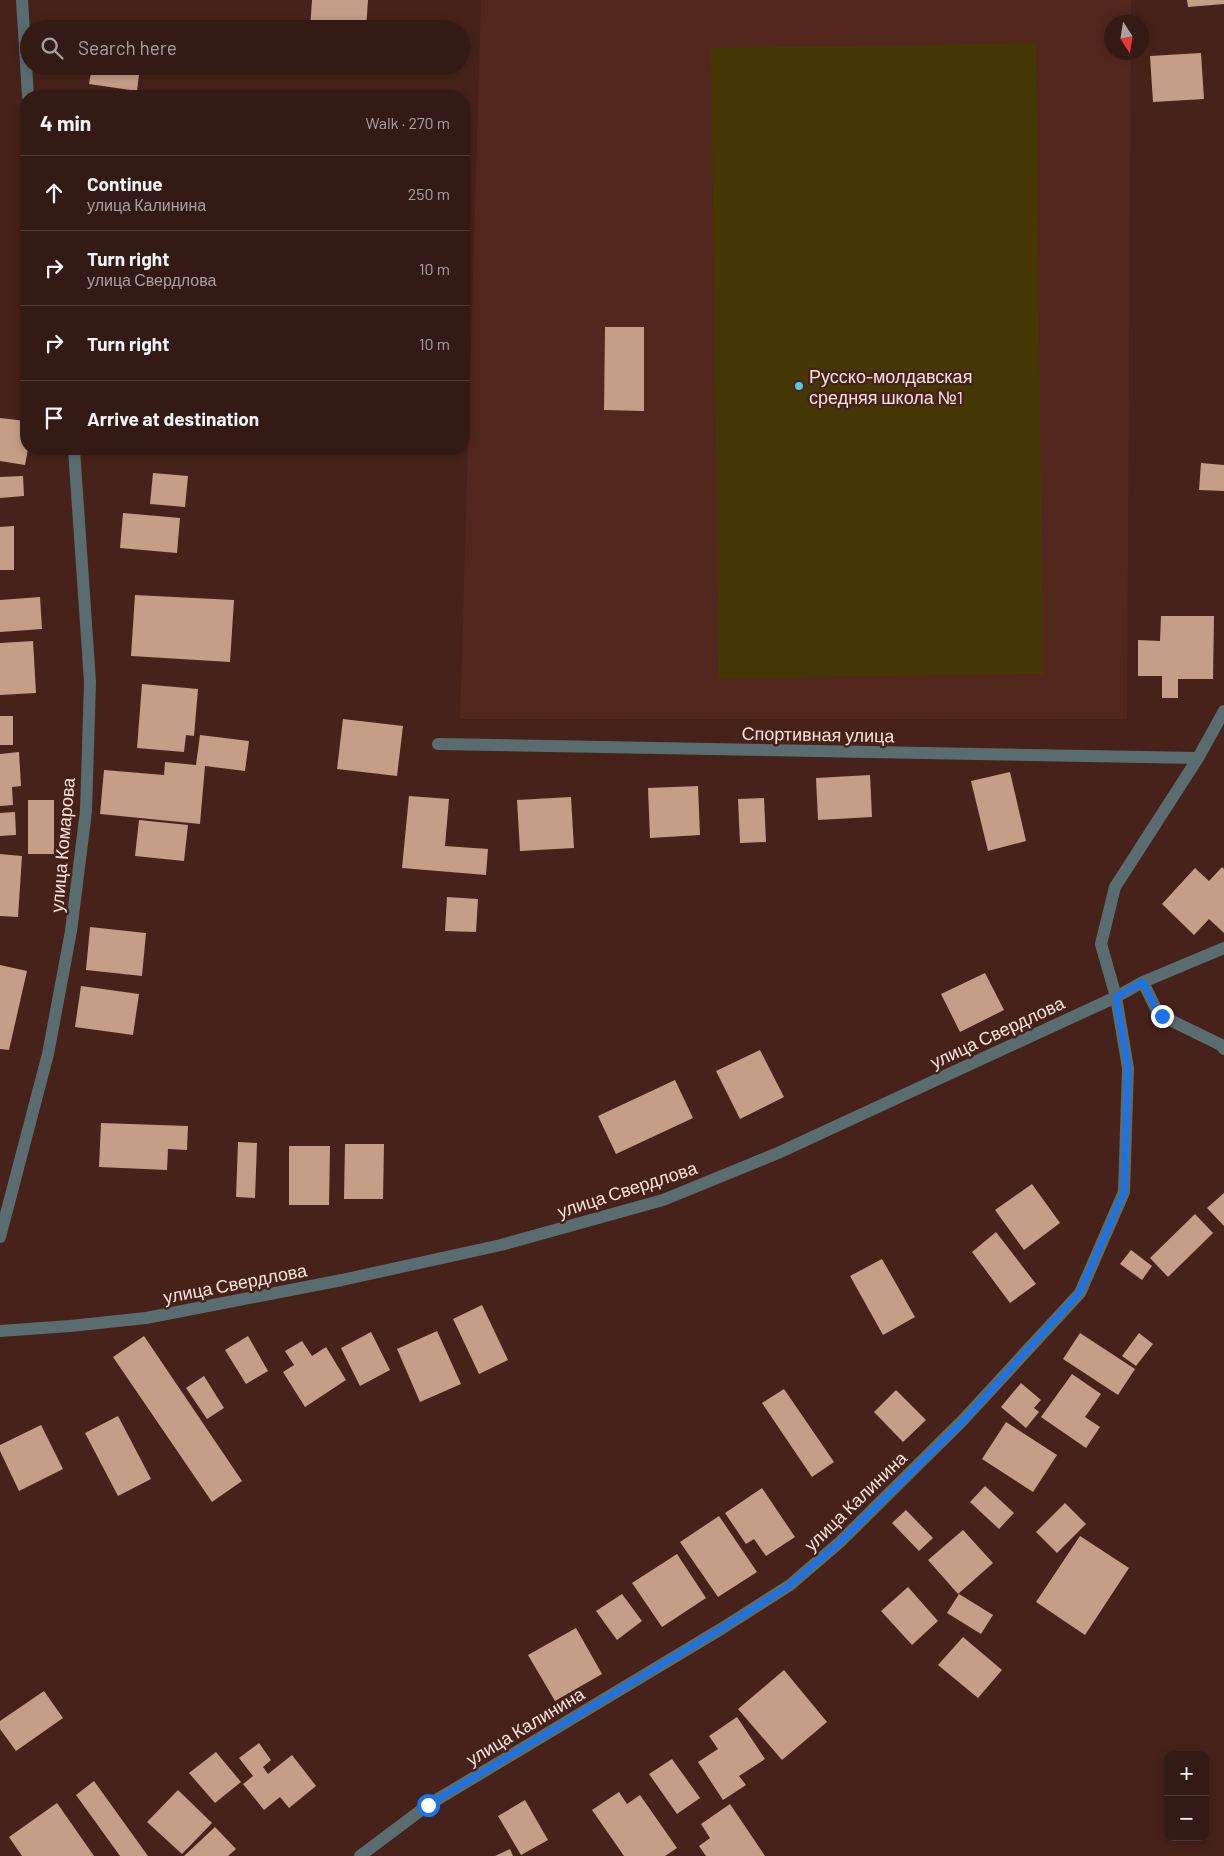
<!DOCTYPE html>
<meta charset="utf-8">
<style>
body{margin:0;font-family:Barlow,sans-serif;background:#3c231d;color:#f1f3f6}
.controls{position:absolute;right:15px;bottom:15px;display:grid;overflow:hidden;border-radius:10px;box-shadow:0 2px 8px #0003}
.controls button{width:45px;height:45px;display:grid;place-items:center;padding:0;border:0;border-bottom:1px solid #4e3834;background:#341a14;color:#f1f3f6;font:25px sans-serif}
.compass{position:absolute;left:1104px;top:15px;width:45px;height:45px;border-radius:50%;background:#341a14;box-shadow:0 2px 8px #0003;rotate:168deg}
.stop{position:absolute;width:15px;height:15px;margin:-11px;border:4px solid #1a73e8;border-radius:50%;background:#fff}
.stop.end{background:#1a73e8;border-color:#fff;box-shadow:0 1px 5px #0008}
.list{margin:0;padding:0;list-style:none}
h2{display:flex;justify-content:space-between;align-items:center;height:65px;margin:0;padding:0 20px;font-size:21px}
h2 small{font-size:16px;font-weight:400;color:#a9a1a0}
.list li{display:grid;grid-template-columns:32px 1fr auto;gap:15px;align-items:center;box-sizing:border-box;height:75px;padding:0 20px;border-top:1px solid #4e3834}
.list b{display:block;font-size:19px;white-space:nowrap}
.list p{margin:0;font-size:16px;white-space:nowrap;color:#a9a1a0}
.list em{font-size:16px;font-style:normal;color:#a9a1a0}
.icon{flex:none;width:28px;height:28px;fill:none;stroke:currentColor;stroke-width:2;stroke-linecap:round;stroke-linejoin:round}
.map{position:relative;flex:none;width:1224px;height:1856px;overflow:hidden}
.search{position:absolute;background:#341a14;box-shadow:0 2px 8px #0003;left:20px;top:20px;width:450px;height:55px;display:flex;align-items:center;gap:12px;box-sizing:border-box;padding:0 18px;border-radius:28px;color:#a9a1a0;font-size:19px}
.panel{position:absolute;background:#341a14;box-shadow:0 2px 8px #0003;left:20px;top:90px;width:450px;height:365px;border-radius:20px}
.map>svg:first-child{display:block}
</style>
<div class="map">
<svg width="1224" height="1856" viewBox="0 0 1224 1856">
<rect width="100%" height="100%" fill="#46221b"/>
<polygon fill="#52271e" points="481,0 1131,0 1131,22 1112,22 1112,52 1131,53 1127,719 460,719"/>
<polygon fill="#463804" points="1036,43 1043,674 719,678 711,48"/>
<g fill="#c59e87">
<polygon points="312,0 368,0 366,29 310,29"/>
<polygon points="1187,0 1224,0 1224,4 1188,7"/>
<polygon points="1201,53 1204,99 1153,102 1150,56"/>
<polygon points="92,66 140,66 137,91 89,84"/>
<polygon points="605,327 644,327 644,411 604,410"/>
<polygon points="0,418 26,421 26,449 28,449 25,465 0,461"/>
<polygon points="1201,463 1224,465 1224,491 1199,490"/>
<polygon points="153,473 188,476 185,507 150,504"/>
<polygon points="23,476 24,496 0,498 0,477"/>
<polygon points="123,513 180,518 177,553 120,548"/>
<polygon points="14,526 14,570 0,570 0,527"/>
<polygon points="135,595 234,600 230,662 131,656"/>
<polygon points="40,597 42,629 0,632 0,600"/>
<polygon points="1161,616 1214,616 1213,679 1178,679 1178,698 1162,698 1162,676 1138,676 1138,640 1160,641"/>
<polygon points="33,641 36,693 0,695 0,643"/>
<polygon points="142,684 198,689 194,736 186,735 184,752 137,748"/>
<rect x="0" y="716" width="13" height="29"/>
<polygon points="343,719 403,726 397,776 337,769"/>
<polygon points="200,735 249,741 245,771 205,766 200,824 100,814 104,770 164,775 165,762 196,765"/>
<polygon points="19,752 21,786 12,787 13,805 0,806 0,754"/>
<polygon points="1010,772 1026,841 988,851 971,781"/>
<polygon points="870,775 872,817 818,820 816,778"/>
<polygon points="698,786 700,835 650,838 648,788"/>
<polygon points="409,796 449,799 445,846 488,849 486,875 402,868"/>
<polygon points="571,797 574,848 520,851 517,800"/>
<polygon points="764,798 766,842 740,843 738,799"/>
<rect x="28" y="800" width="26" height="54"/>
<polygon points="15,812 16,835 0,836 0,813"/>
<polygon points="139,820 188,825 184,861 135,856"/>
<polygon points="0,854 22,856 18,917 0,916"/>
<polygon points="1222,867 1224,869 1224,933 1209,919 1194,935 1162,904 1195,868 1209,881"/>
<polygon points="447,897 478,899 476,932 445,931"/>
<polygon points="90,927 146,933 142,976 86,970"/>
<polygon points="0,965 27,971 9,1050 0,1049"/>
<polygon points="985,973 1004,1010 960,1032 941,994"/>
<polygon points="81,986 139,994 133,1035 75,1027"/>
<polygon points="760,1050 784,1097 740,1119 716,1071"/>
<polygon points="675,1080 693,1118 616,1154 598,1116"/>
<polygon points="101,1123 188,1126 187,1150 168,1149 167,1170 99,1167"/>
<polygon points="238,1142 257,1143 255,1198 236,1197"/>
<polygon points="345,1144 384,1144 383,1199 344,1199"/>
<polygon points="289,1146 330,1146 329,1205 289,1205"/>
<polygon points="1032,1184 1060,1223 1024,1250 995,1210"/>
<polygon points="1224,1193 1224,1226 1207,1208"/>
<polygon points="1195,1214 1213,1233 1168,1277 1150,1258"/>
<polygon points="996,1232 1036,1284 1010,1303 972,1252"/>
<polygon points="1131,1250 1152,1266 1142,1280 1120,1264"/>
<polygon points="882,1259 915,1317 883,1335 850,1276"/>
<polygon points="482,1305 508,1360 479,1374 453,1319"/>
<polygon points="437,1331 461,1384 420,1402 397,1349"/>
<polygon points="371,1332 390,1370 360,1386 341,1348"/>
<polygon points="1080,1333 1135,1369 1118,1395 1063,1359"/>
<polygon points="1139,1333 1153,1344 1136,1366 1122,1356"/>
<polygon points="144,1336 242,1481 212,1502 113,1357"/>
<polygon points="248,1336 268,1371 246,1384 225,1350"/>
<polygon points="302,1341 312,1356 326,1347 346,1380 305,1407 283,1372 294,1365 285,1351"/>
<polygon points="1072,1374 1101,1394 1085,1417 1100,1427 1086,1448 1041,1417"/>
<polygon points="204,1376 224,1408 207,1419 186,1388"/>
<polygon points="1021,1383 1041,1400 1034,1408 1039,1412 1026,1428 1001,1407"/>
<polygon points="784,1389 834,1462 812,1477 762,1403"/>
<polygon points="896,1390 926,1420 903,1442 874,1412"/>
<polygon points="118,1416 151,1479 118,1496 85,1433"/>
<polygon points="1006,1422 1057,1455 1033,1492 982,1459"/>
<polygon points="41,1425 63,1469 19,1491 0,1451 0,1445"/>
<polygon points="985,1486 1014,1513 999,1529 970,1502"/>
<polygon points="762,1488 795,1537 766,1556 754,1539 746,1544 725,1513"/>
<polygon points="1065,1503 1086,1524 1057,1553 1036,1532"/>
<polygon points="906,1510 933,1538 919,1551 892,1523"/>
<polygon points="719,1516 757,1572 718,1597 680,1542"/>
<polygon points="963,1530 993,1563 958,1594 928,1560"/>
<polygon points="1080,1536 1129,1568 1085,1635 1036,1602"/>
<polygon points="677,1554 706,1598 662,1627 632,1583"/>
<polygon points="908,1587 938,1621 912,1645 881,1611"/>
<polygon points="622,1594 642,1621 617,1640 596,1611"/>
<polygon points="959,1594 993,1615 981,1634 947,1613"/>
<polygon points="576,1628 602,1674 555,1701 528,1655"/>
<polygon points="963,1637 1002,1670 978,1698 938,1665"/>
<polygon points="784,1670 827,1722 782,1760 738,1709"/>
<polygon points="44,1691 63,1718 16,1751 0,1729 0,1721"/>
<polygon points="737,1717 765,1759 739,1776 746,1785 723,1800 698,1762 718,1749 709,1736"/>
<polygon points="259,1743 271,1760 263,1767 268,1774 292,1755 316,1786 289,1808 280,1797 264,1810 243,1784 253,1776 239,1758"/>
<polygon points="216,1752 241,1782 215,1803 189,1773"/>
<polygon points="672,1759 700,1798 677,1814 649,1774"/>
<polygon points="94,1781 148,1856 120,1856 76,1795"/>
<polygon points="178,1790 212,1823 182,1854 147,1822"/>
<polygon points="619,1792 627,1804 640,1795 677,1848 665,1856 624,1856 592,1810"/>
<polygon points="525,1800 548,1840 521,1855 498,1816"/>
<polygon points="57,1803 94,1856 22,1856 9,1837"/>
<polygon points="730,1804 765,1856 706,1856 699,1846 710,1838 701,1824"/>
<polygon points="215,1827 236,1849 228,1856 184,1856"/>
<polygon points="510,1849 513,1856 495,1856"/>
</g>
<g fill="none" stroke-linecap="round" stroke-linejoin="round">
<g stroke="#596d71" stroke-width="12">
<polyline points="22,0 28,96"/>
<polyline points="438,744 1198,758"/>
<polyline points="1143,982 1157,1011 1162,1016 1221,1045 1224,1049"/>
<polyline points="0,1237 48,1054 71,931 86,811 90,682 74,449"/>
<polyline points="0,1331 70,1326 146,1318 342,1280 501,1245 663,1200 778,1153 1116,997 1143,982 1224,948"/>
<polyline points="360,1856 428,1805 721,1629 790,1585 840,1542 963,1420 1080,1293 1124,1192 1128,1068 1116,997 1101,944 1115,887 1198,758 1224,711"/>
</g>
</g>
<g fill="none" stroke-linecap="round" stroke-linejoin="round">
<polyline stroke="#1a73e8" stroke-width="6" points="428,1805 721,1629 790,1585 840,1542 964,1420 1080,1292 1124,1192 1128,1068 1116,997 1143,982 1157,1011 1162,1016"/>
</g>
<circle fill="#56c9e0" stroke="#46221b" stroke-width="2" cx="799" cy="386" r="5"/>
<g text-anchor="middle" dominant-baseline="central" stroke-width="5" stroke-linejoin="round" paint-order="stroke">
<g font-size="18" fill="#fae2dc" stroke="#46221b" text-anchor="start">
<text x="809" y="376">Русско-молдавская<tspan x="809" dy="21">средняя школа №1</tspan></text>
</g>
<g font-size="18" fill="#fae2dc" stroke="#46221b">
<text transform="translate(818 734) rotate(1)">Спортивная улица</text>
<text transform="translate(62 845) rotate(-85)">улица Комарова</text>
<text transform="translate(997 1032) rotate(-25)">улица Свердлова</text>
<text transform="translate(627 1189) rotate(-18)">улица Свердлова</text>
<text transform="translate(235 1283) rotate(-11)">улица Свердлова</text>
<text transform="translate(855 1501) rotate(-44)">улица Калинина</text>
<text transform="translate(525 1726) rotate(-31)">улица Калинина</text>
</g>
</g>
</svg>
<div class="controls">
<button>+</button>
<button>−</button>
</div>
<svg class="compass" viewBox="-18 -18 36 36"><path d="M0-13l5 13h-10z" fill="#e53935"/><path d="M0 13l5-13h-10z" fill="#a9a1a0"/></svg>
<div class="stop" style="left:428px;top:1805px"></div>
<div class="stop end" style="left:1162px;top:1016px"></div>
<div class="search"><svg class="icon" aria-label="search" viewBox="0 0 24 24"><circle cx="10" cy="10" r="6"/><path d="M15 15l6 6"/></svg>Search here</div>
<section class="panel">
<h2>4 min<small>Walk · 270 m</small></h2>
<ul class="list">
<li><svg class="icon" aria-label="ahead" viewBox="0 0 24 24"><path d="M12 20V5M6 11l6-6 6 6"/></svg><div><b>Continue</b><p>улица Калинина</p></div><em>250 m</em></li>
<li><svg class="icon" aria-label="right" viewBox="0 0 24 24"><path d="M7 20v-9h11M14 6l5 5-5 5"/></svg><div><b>Turn right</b><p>улица Свердлова</p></div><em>10 m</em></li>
<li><svg class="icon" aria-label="right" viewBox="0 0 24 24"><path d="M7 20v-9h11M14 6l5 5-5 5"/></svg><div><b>Turn right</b></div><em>10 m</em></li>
<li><svg class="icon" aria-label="arrive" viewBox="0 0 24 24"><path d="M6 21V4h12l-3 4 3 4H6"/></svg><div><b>Arrive at destination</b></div></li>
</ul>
</section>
</div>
